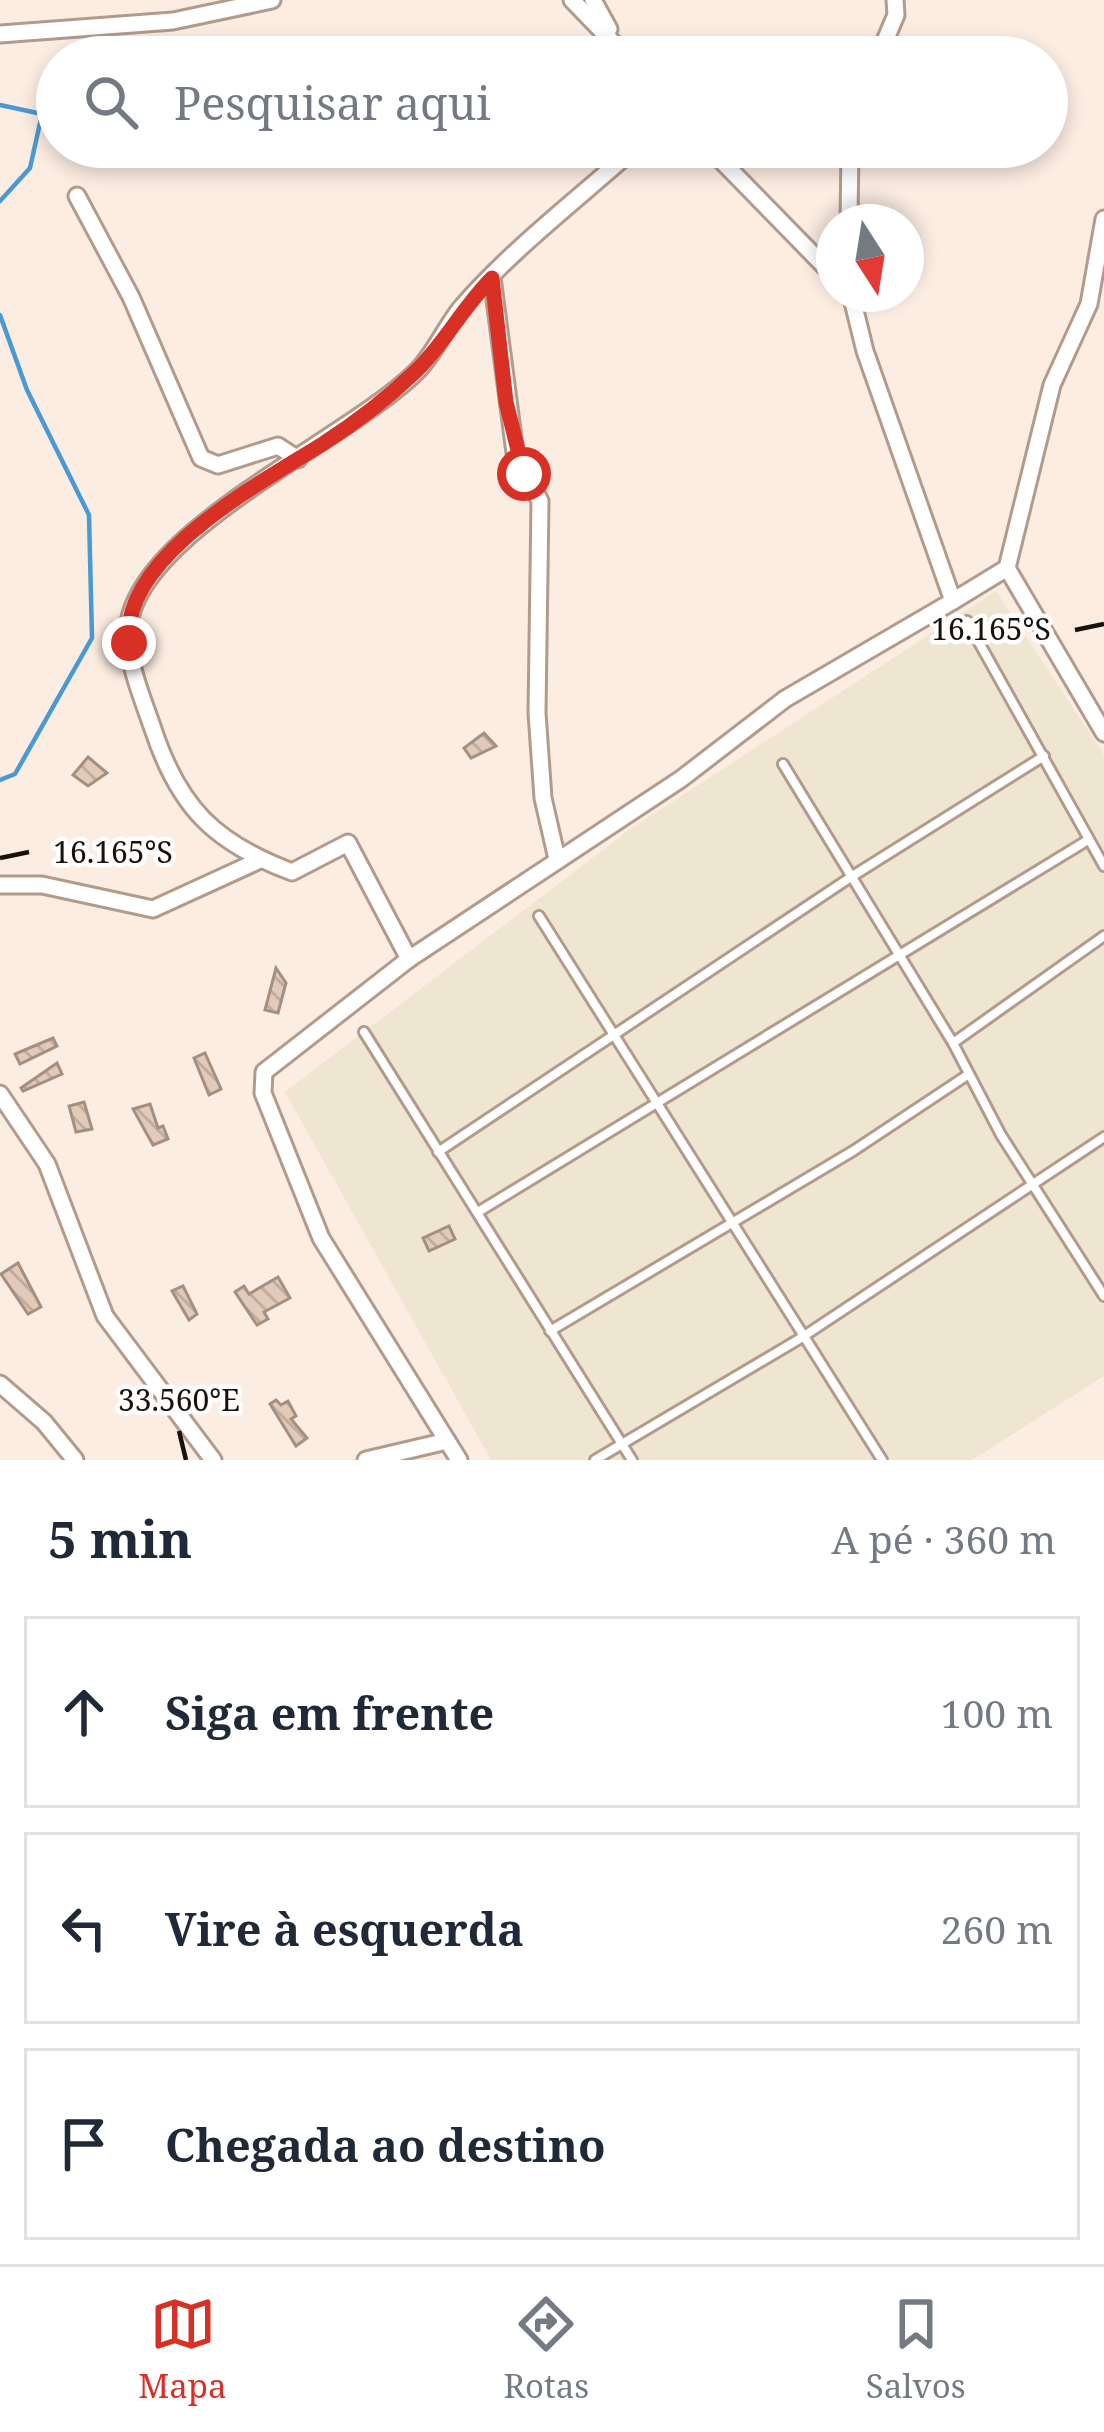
<!DOCTYPE html>
<html lang="pt">
<meta charset="utf-8">
<style>
body{margin:0;font-family:"Noto Serif",serif;background:#f2f2f3;color:#1f2937}
.compass{position:absolute;left:816px;top:204px;width:108px;height:108px;border-radius:50%;background:#fff;box-shadow:0 6px 18px #0003;rotate:168deg}
.stop{position:absolute;width:36px;height:36px;margin:-27px;border:9px solid #d93025;border-radius:50%;background:#fff}
.stop.end{background:#d93025;border-color:#fff;box-shadow:0 3px 12px #0008}
.list{margin:0;padding:0;list-style:none}
h2{display:flex;justify-content:space-between;align-items:center;height:156px;margin:0;padding:0 48px;font-size:51px}
h2 small{font-size:39px;font-weight:400;color:#747a83}
.list li{display:grid;grid-template-columns:78px 1fr auto;gap:36px;align-items:center;box-sizing:border-box;height:192px;margin:0 24px 24px;padding:0 24px;border:3px solid #e0e1e3;border-radius:0px}
.list b{display:block;font-size:45px;white-space:nowrap}
.list em{font-size:39px;font-style:normal;color:#747a83}
.icon{flex:none;width:66px;height:66px;fill:none;stroke:currentColor;stroke-width:2;stroke-linecap:round;stroke-linejoin:round}
.map{position:relative;flex:none;width:1104px;height:1460px;overflow:hidden}
.search{position:absolute;background:#fff;box-shadow:0 6px 18px #0003;left:36px;right:36px;top:36px;height:132px;display:flex;align-items:center;gap:30px;box-sizing:border-box;padding:0 42px;border-radius:66px;color:#747a83;font-size:45px}
.sheet{height:804px;background:#fff}
nav{display:flex;justify-content:space-around;align-items:center;box-sizing:border-box;height:168px;border-top:3px solid #e0e1e3;background:#fff;font-size:33px;color:#747a83}
nav a{display:grid;justify-items:center;gap:6px}
nav .on{color:#d93025}
.map>svg:first-child{display:block}
</style>
<div class="map">
<svg width="1104" height="1460" viewBox="0 0 1104 1460">
<defs>
<pattern id="building-back-hatch" width="6" height="6" patternUnits="userSpaceOnUse" patternTransform="scale(3)"><rect width="6" height="6" fill="#e2caba"/><path d="M-1 5l2 2M0 0l6 6M5-1l2 2" fill="none" stroke="#c1ac9f"/></pattern>
</defs>
<rect width="100%" height="100%" fill="#fcede3"/>
<polygon fill="#eee6d0" points="996,591 1104,755 1104,1376 972,1460 491,1460 285,1092 629,830"/>
<g fill="none" stroke-linecap="round" stroke-linejoin="round">
<g stroke="#4a99d3" stroke-width="4.5">
<polyline points="0,105 42,114 30,168 0,201"/>
<polyline points="0,315 27,390 89,515 92,638 15,774 0,780"/>
</g>
</g>
<g fill="url(#building-back-hatch)" stroke="#a68f80" stroke-width="3">
<polygon points="484,733 496,746 471,758 464,748"/>
<polygon points="88,757 107,773 88,786 73,775"/>
<polygon points="276,968 286,983 278,1013 265,1010"/>
<polygon points="53,1038 57,1046 20,1064 15,1054"/>
<polygon points="205,1053 221,1089 209,1095 194,1058"/>
<polygon points="57,1063 62,1074 23,1091 21,1088"/>
<polygon points="84,1102 92,1129 76,1132 69,1106"/>
<polygon points="150,1104 158,1128 163,1126 168,1139 153,1145 133,1109"/>
<polygon points="449,1226 455,1239 429,1251 423,1238"/>
<polygon points="18,1263 41,1307 28,1314 1,1274"/>
<polygon points="278,1277 290,1298 264,1312 268,1319 257,1325 235,1292 244,1286 249,1294"/>
<polygon points="183,1286 197,1314 189,1320 172,1291"/>
<polygon points="276,1400 281,1405 288,1401 296,1416 291,1419 307,1438 296,1446 270,1404"/>
</g>
<g fill="none" stroke-linecap="round" stroke-linejoin="round">
<defs>
<g id="service">
<polyline points="967,621 1104,866"/>
<polyline points="783,764 953,1043 1001,1135 1104,1296"/>
<polyline points="539,916 882,1460"/>
<polyline points="364,1032 632,1460"/>
<polyline points="953,1043 1104,936"/>
<polyline points="438,1152 851,877 1044,756"/>
<polyline points="478,1212 1088,840"/>
<polyline points="550,1331 853,1151 969,1074"/>
<polyline points="595,1460 801,1338 1104,1137"/>
</g>
<g id="minor">
<polyline points="572,0 627,57"/>
<polyline points="593,0 609,29"/>
<polyline points="0,34 173,21 272,0"/>
<polyline points="878,57 896,15 895,0"/>
<polyline points="708,147 834,276"/>
<polyline points="77,196 131,297 201,458 218,465 278,446 298,459"/>
<polyline points="849,222 850,147"/>
<polyline points="492,277 515,453 540,501 537,713 543,798 557,859"/>
<polyline points="1007,568 1104,733"/>
<polyline points="953,601 1007,568 1052,385 1089,304 1104,219"/>
<polyline points="0,885 42,885 153,909 260,860"/>
<path d="M409,959l-61,-116 -56,29c-77,-29 -113,-64 -139,-143 -10,-29 -26,-67 -25,-97 3,-100 226,-194 292,-264 16,-18 26,-41 41,-60 51,-59 117,-109 175,-161"/>
<polyline points="0,1094 47,1164 105,1316 213,1460"/>
<polyline points="0,1384 44,1422 75,1460"/>
<polyline points="366,1460 447,1441"/>
<polyline points="459,1460 321,1238 263,1093 264,1072 409,959 681,779 785,699 953,601 865,351 851,294"/>
</g>
</defs>
<use href="#service" stroke="#b39b8c" stroke-width="14"/>
<use href="#minor" stroke="#b39b8c" stroke-width="21"/>
<use href="#service" stroke="#fff" stroke-width="8"/>
<use href="#minor" stroke="#fff" stroke-width="15"/>
</g>
<g fill="none" stroke-linecap="round" stroke-linejoin="round">
<path stroke="#d93025" stroke-width="15" d="M129,643c-10,-85 133,-161 192,-198 33,-21 67,-47 95,-74 28,-27 47,-64 76,-93l14,124 18,72"/>
</g>
<path fill="none" stroke="#19110b" stroke-width="4.5" d="M1075,630l29,-6M0,858l29,-6M179,1431l7,29"/>
<g font-size="30" text-anchor="middle" fill="#19110b" stroke="#fdfdfd" stroke-width="9" stroke-linejoin="round" paint-order="stroke">
<text x="991" y="640">16.165°S</text>
<text x="113" y="863">16.165°S</text>
<text x="179" y="1411">33.560°E</text>
</g>
</svg>
<svg class="compass" viewBox="-18 -18 36 36"><path d="M0-13l5 13h-10z" fill="#e53935"/><path d="M0 13l5-13h-10z" fill="#747a83"/></svg>
<div class="stop" style="left:524px;top:474px"></div>
<div class="stop end" style="left:129px;top:643px"></div>
<div class="search"><svg class="icon" aria-label="search" viewBox="0 0 24 24"><circle cx="10" cy="10" r="6"/><path d="M15 15l6 6"/></svg>Pesquisar aqui</div>
</div>
<section class="sheet">
<h2>5 min<small>A pé · 360 m</small></h2>
<ul class="list">
<li><svg class="icon" aria-label="ahead" viewBox="0 0 24 24"><path d="M12 20V5M6 11l6-6 6 6"/></svg><div><b>Siga em frente</b></div><em>100 m</em></li>
<li><svg class="icon" aria-label="left" viewBox="0 0 24 24"><path d="M17 20v-9H6M10 6l-5 5 5 5"/></svg><div><b>Vire à esquerda</b></div><em>260 m</em></li>
<li><svg class="icon" aria-label="arrive" viewBox="0 0 24 24"><path d="M6 21V4h12l-3 4 3 4H6"/></svg><div><b>Chegada ao destino</b></div></li>
</ul>
</section>
<nav>
<a class="on"><svg class="icon" aria-label="map" viewBox="0 0 24 24"><path d="M3 6l6-2 6 2 6-2v14l-6 2-6-2-6 2zM9 4v14M15 6v14"/></svg>Mapa</a>
<a><svg class="icon" aria-label="directions" viewBox="0 0 24 24"><path d="M12 3l9 9-9 9-9-9zM9 14v-3h6M13 9l2 2-2 2"/></svg>Rotas</a>
<a><svg class="icon" aria-label="saved" viewBox="0 0 24 24"><path d="M7 4h10v16l-5-4-5 4z"/></svg>Salvos</a>
</nav>
